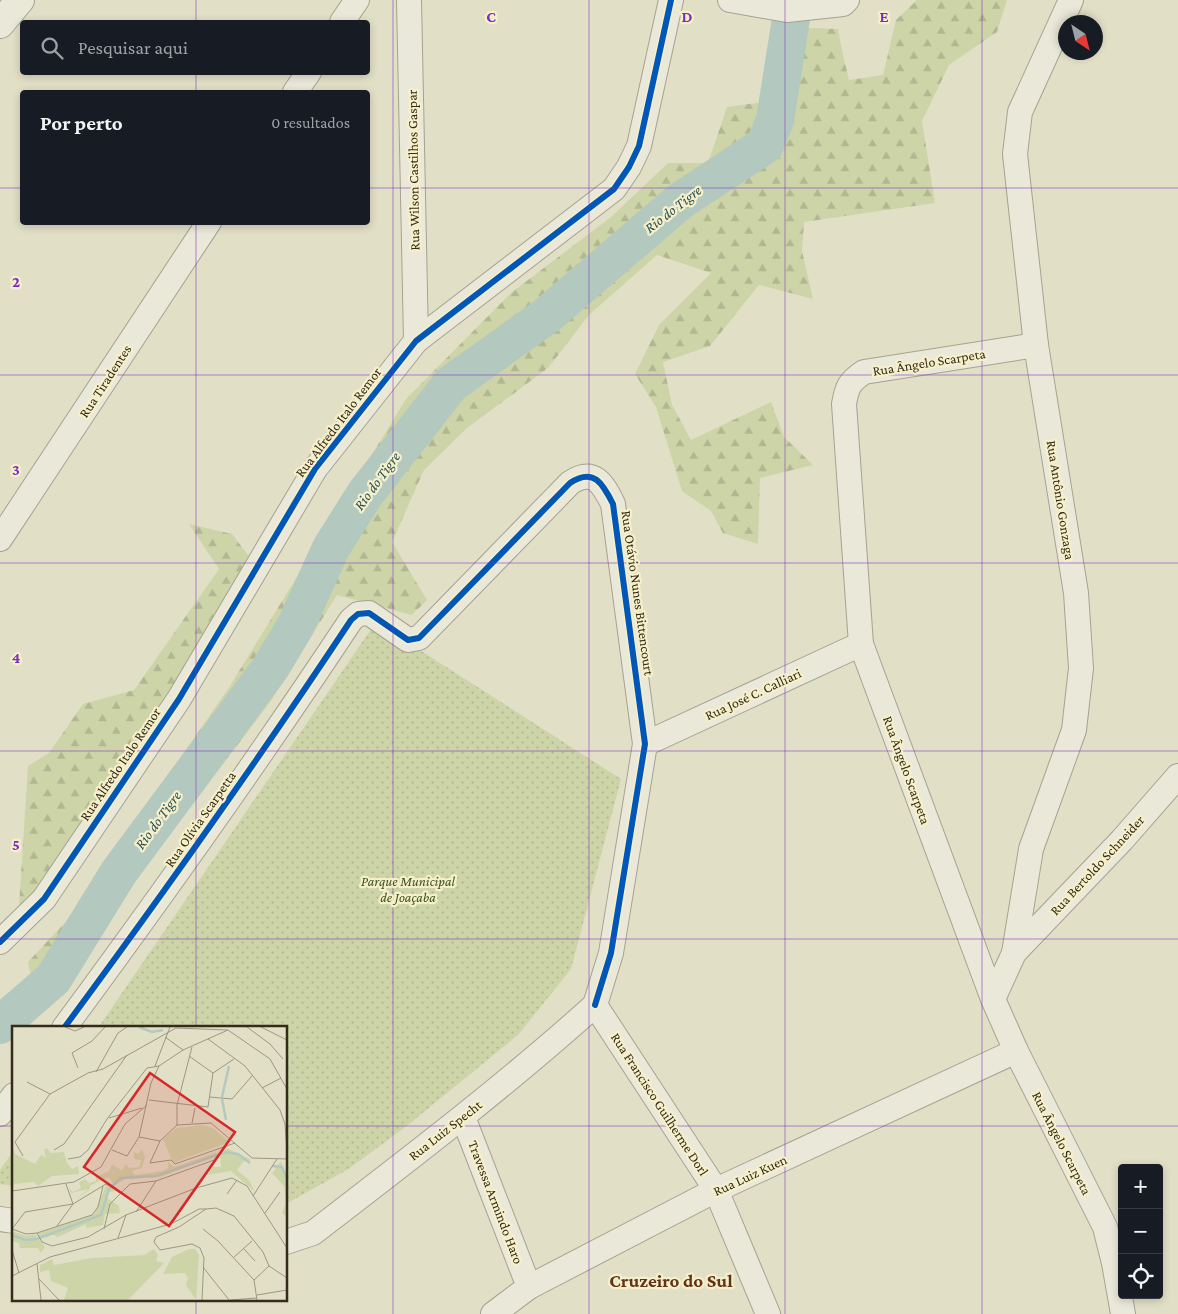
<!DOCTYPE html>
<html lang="pt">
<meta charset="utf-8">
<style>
body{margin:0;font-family:"Crimson Pro",serif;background:#20242c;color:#f1f3f6}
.controls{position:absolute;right:15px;bottom:15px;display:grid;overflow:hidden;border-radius:5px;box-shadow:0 2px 8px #0003}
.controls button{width:45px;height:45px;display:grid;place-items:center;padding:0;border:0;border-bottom:1px solid #363941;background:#171b24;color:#f1f3f6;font:25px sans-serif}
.compass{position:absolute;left:1058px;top:15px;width:45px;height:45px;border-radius:50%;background:#171b24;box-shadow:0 2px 8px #0003;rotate:145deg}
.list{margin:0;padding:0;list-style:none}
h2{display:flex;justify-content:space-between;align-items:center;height:65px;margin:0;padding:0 20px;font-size:21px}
h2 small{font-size:16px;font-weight:400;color:#9ea1a6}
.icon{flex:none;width:28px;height:28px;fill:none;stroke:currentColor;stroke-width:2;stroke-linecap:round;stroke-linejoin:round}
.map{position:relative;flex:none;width:1178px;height:1314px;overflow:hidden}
.search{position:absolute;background:#171b24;box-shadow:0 2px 8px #0003;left:20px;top:20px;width:350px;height:55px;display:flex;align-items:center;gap:12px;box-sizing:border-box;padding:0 18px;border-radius:5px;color:#9ea1a6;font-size:19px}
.panel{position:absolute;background:#171b24;box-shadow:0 2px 8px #0003;left:20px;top:90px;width:350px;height:135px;border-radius:5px}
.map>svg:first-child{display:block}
</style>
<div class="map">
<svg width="1178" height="1314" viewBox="0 0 1178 1314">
<defs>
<pattern id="green-dots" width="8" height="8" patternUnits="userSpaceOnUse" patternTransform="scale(1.25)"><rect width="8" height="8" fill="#cdd5a8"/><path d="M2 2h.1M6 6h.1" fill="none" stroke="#b1b790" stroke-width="1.8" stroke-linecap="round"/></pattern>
<pattern id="forest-firs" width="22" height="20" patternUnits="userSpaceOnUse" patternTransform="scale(1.25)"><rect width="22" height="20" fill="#cdd5a8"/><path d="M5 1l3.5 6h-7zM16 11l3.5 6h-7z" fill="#b1b790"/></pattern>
</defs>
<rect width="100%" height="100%" fill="#e2dfc7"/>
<g fill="url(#green-dots)">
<polygon points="376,622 621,779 571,969 518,1035 408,1125 350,1168 286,1204 286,1028 98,1028"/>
<polygon points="14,1150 14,1186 0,1184 0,1170"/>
</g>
<g fill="url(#forest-firs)">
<polygon points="917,0 1007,0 997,32 949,65 922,121 935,203 804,222 802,251 813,299 759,285 710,346 663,362 672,405 691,440 771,402 784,437 813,465 760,478 758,544 723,533 711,511 682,491 656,407 635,374 659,325 711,273 657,255 589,315 548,368 467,428 424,470 392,542 427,600 412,615 337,595 271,701 37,1009 28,962 72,915 228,689 406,399 511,293 611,217 668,163 708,163 727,107 763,102 781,27 838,29 841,46 849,80 883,75 896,20"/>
<polygon points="189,524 232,534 254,563 157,730 18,921 28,766 49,753 83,704 134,690 219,569"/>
</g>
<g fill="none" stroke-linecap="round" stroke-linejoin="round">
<polyline stroke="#b3c9bf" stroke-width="38" points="0,1025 53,979 119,872 271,667 296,625 331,548 365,494 451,384 546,316 680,201 765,145 775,120 794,0"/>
<defs>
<g id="minor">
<polyline points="409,0 416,341"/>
<polyline points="730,0 787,10 843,4 847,0"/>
<polyline points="342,22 357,0"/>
<polyline points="295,92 309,72"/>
<path d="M1036,345l-172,27c-15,10 -17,15 -20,32l17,240 132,355 23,52 89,176 9,36 9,51"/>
<polyline points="0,539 209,222"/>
<polyline points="645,744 861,644"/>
<polyline points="0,942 44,899 179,699 315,469 416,341 614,189 629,167 639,146 671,0"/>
<polyline points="1014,953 1122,840 1178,776"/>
<polyline points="993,999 1014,953 1031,849 1074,730 1081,668 1076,593 1036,345 1015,154 1020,112 1071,0"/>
<polyline points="595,1005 716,1190 768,1314"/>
<path d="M64,1028c99,-134 195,-269 287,-408l7,-6 11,-1 39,27 11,-2 151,-155c24,-16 33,1 43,21l32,240 -34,209 -16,52"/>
<polyline points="0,1114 14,1095"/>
<polyline points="463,1117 529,1287"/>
<polyline points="0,1219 14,1221"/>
<path d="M286,1242l27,-9c96,-74 192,-147 282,-228"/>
<polyline points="493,1314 529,1287 716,1190 1016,1051"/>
</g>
<polyline id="tertiary" points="0,24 20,0"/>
</defs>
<use href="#minor" stroke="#a6a291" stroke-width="26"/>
<use href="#tertiary" stroke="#a6a291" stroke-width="30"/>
<use href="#minor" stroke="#eae8d9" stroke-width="24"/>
<use href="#tertiary" stroke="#eae8d9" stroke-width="28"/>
<defs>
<g id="cycleway">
<polyline points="0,942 44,899 179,699 315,469 416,341 614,189 629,167 639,146 671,0"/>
<path d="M64,1028c99,-134 195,-269 287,-408l7,-6 11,-1 39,27 11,-2 151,-155c24,-16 33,1 43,21l32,240 -34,209 -16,52"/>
</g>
</defs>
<use href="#cycleway" stroke="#f6f0ca" stroke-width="9"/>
<use href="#cycleway" stroke="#0057b8" stroke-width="6"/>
</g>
<path fill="none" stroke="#7b2cbf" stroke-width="1" stroke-opacity="0.55" d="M196,0v22M393,0v1314M589,0v1314M785,0v1314M982,0v1314M196,72v20M0,188h22M368,188h810M196,222v806M0,375h1178M0,563h1178M0,751h1178M0,939h1178M0,1126h14M286,1126h892M196,1300v14"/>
<g text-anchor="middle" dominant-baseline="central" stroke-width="4.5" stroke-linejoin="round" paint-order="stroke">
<g font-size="14" fill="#342b1a" stroke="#f6f0ca">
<text transform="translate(413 170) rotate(-91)">Rua Wilson Castilhos Gaspar</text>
<text transform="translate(929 362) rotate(-9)">Rua Ângelo Scarpeta</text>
<text transform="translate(105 381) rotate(-57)">Rua Tiradentes</text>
<text transform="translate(338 422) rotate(-53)">Rua Alfredo Italo Remor</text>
<text transform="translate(1061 500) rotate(81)">Rua Antônio Gonzaga</text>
<text transform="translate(638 593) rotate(82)">Rua Otávio Nunes Bittencourt</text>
<text transform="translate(753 694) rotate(-25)">Rua José C. Calliari</text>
<text transform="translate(120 764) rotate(-56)">Rua Alfredo Italo Remor</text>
<text transform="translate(907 770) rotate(70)">Rua Ângelo Scarpeta</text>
<text transform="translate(200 819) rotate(-55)">Rua Olívia Scarpetta</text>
<text transform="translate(1097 865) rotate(-47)">Rua Bertoldo Schneider</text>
<text transform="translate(660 1104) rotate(57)">Rua Francisco Guilherme Dorl</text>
<text transform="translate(445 1130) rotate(-38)">Rua Luiz Specht</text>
<text transform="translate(1062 1143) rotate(63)">Rua Ângelo Scarpeta</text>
<text transform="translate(750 1175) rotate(-25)">Rua Luiz Kuen</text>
<text transform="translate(496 1202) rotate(69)">Travessa Armindo Haro</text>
</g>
<g font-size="14" font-style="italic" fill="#3c5120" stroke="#f6f0ca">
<text x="408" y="881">Parque Municipal<tspan x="408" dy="16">de Joaçaba</tspan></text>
</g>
<g font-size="15" font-style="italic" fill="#295054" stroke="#f6f0ca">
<text transform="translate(673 209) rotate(-38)">Rio do Tigre</text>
<text transform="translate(377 481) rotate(-54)">Rio do Tigre</text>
<text transform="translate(158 820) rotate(-54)">Rio do Tigre</text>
</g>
<g font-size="19" font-weight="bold" fill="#613419" stroke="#f6f0ca">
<text x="671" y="1280">Cruzeiro do Sul</text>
</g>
</g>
<g transform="translate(12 1026)">
<rect width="275" height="275" fill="#e2dfc7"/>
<path d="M190,99l11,3 16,14 -56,21 -10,-24 13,-11z" fill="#cdd5a8"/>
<path d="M0,119l3,9 20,10 6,-9 5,3 -2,-8 3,-2 3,5 14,-1 3,11 5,6 6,-3 1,8 -27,2 -14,10 -4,-4 -20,2 -2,6zM215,122l24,12 -7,1 -7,9 12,10 6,12 -24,-21 -24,4 6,-8h8l-1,-11zM130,123l3,8 -3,11 -10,3 3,4 27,-4 6,-3v-6l7,5 42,-15 -2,4 -55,21 -34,2 -12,6 -5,-8 -18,8 -2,5 -15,11 14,-12 -17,4 -2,-4 4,3 8,-4 -2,-6 6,-3 4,4 7,-2v-4l13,-6 3,-6 10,5 4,-6 3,4 10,-1 2,-7 -7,-1v-7l4,2zM269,135l6,17v39l-5,-4 4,-10 -2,-17 -12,-13zM94,159l10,6 -7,1 -2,6 12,8 1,7 -15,1 -2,11 -17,3v-4l-28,13 -5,-2 -13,3 -2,-5 56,-19zM0,205l15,5 8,-2 10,13 -4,6 -3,-5h-18l-1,-5 -7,-2zM141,223l5,5 -2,7 8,2 -36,37h-64l4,-12 -17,-7 -2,-11 -9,2v-7l12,-6 2,6 38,-7 53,-3zM177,223h6l4,6 -3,45 -10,-15 2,-7 -3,-5 -22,1 9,-17z" fill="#cdd5a8"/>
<path fill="none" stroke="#b3c9bf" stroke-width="2.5" d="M127,1l13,5 11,-2M210,71l7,-31M210,73l4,21M260,140l10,1 5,12M0,209l13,5 12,-1 64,-24 8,-26 12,-11 35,-2 70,-24 12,2 12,9"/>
<path fill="none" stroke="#9c9782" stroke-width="1" d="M53,1l10,4 9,-4M235,1l23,17 13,15M249,1l26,13M153,11l18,13M196,13l37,27 35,44 5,14 2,27M177,30l24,17M143,40l15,-39M66,42l-6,-15 20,-12 13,-14M84,46l22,-39 9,-6M201,47l21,-14M15,56l23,12M250,62l19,-10M198,71l22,2 20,-23M137,74l59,7 5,-34M97,92l33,-10M180,97l3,-15M165,99l-17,16 -10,22 21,-3 4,4 60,-21M165,99l34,-2 41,35 35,1M165,99v-20l15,-58M127,111l21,4M42,124l10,-6 63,-89M100,124l15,6 12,-19 12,-54 8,-17 24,-16 45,-20M11,130l-8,-14 35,-48 38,-21 15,-4 73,-41 52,2 42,29 17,30M56,133l12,-2 8,-7 19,-31 40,-51 12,-2M0,165l62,-9 27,-15 24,-43 22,-19M215,168l10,-14M241,170l24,-37M124,186l20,-31M253,187l15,-21M161,196l53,-76M45,200l16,-22 -7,-20M0,203l13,-17 48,-8 33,-20 14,9M0,203l14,5 11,-1 55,-18 6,-8 5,-21M92,203l6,-25 20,-20 26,-3 61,-22M191,203l15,12 36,39 3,20M25,207l5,9 10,4 36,-9 38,-22 70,-27 36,-10 15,8 40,62M106,212l8,-23M232,223l11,12M0,224l7,23M222,231l18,-16M25,238l4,36M191,241l26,33M0,250l38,-19 121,-33 28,-15h7M27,253l20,21M242,254l15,-14M245,269l30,-5M190,274l2,-42 -4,-10 -8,-4 -32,6 -6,-8 2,-5 23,-10 27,-18 10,-1 18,8 29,36 6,14 18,12M218,274l27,-2"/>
<path fill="#d62828" fill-opacity="0.15" stroke="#d62828" stroke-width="2.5" d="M138,47l85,59 -66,94 -85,-59z"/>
<rect width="275" height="275" fill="none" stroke="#342b1a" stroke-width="2.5"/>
</g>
<g font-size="16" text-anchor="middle" font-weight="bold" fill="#7b2cbf" stroke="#f6f0ca" stroke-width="4.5" stroke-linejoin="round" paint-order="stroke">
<text x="491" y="22">C</text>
<text x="687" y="22">D</text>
<text x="884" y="22">E</text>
<text x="16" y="287">2</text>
<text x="16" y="475">3</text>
<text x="16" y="663">4</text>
<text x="16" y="850">5</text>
</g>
</svg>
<div class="controls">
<button>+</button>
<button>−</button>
<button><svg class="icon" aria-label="locate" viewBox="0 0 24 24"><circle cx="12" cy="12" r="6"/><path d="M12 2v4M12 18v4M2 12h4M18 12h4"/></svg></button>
</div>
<svg class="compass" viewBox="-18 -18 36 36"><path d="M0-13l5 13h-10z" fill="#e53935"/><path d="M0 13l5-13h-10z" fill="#9ea1a6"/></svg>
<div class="search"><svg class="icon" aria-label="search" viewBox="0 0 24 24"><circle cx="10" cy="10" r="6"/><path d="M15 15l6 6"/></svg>Pesquisar aqui</div>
<section class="panel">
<h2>Por perto<small>0 resultados</small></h2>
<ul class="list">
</ul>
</section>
</div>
